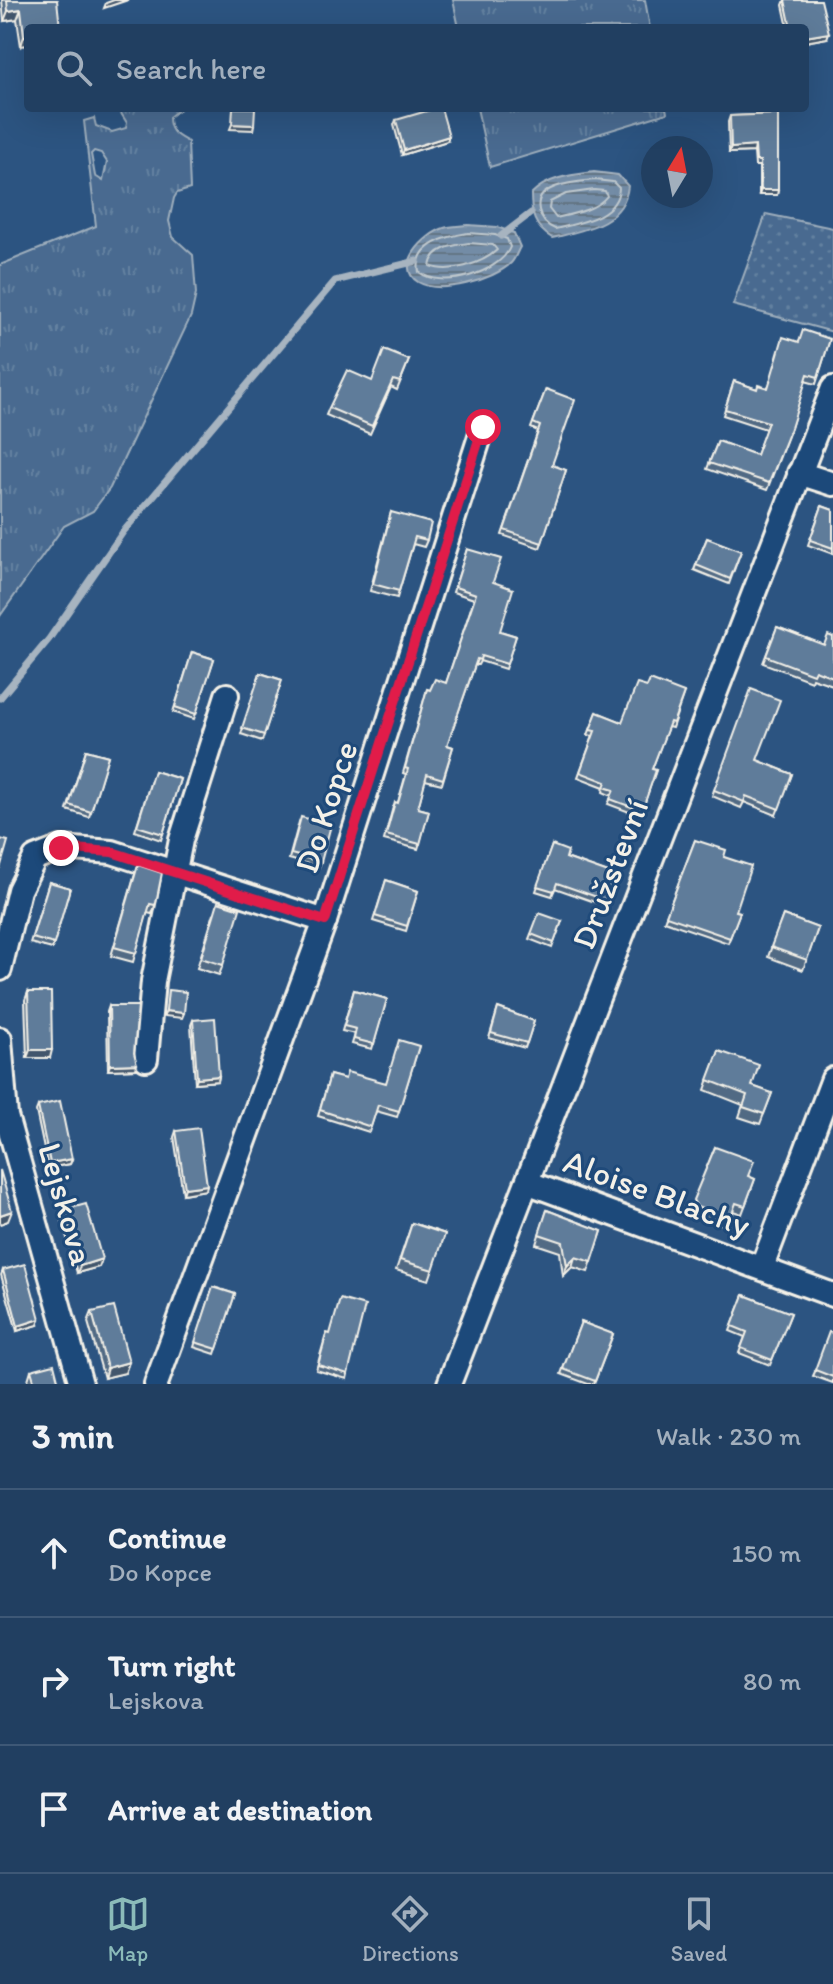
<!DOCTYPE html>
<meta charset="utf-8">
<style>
body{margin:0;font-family:Itim,sans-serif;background:#294667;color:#f1f3f6}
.compass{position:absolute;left:641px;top:136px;width:72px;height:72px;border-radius:50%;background:#213f61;box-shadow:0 8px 32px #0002;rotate:10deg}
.stop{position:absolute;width:24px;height:24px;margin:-18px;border:6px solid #e11d48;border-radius:50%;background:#fff}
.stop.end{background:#e11d48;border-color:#fff;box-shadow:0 2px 8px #0008}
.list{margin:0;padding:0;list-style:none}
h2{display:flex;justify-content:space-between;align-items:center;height:104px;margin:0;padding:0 32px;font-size:34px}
h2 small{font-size:26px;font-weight:400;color:#a2afbd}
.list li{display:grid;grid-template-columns:52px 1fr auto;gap:24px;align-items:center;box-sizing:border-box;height:128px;padding:0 32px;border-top:2px solid #3e5876}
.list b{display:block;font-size:30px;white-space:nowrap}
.list p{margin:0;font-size:26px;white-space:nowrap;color:#a2afbd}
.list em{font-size:26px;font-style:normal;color:#a2afbd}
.icon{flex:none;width:44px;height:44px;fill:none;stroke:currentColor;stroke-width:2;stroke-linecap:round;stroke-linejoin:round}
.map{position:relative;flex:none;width:833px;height:1384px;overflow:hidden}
.search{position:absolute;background:#213f61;box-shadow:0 8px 32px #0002;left:24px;right:24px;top:24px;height:88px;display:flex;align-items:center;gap:20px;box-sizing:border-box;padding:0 28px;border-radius:8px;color:#a2afbd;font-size:30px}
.sheet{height:488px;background:#213f61}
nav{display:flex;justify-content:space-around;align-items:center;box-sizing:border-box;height:112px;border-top:2px solid #3e5876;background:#213f61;font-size:22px;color:#a2afbd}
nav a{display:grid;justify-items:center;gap:4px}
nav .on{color:#8bbbb9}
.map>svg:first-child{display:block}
</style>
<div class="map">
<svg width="833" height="1384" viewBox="0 0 833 1384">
<defs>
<pattern id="grass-tufts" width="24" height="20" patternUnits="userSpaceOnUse" patternTransform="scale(2)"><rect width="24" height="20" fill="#496b90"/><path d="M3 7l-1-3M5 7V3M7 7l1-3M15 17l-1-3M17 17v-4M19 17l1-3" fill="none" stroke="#6481a0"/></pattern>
<pattern id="garden-dots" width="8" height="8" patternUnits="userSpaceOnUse" patternTransform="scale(2)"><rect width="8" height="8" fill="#496b90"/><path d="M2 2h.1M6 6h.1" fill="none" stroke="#6481a0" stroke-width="1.8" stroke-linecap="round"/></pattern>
<pattern id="water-rules" width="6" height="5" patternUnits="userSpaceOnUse" patternTransform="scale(2)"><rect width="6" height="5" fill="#738ca6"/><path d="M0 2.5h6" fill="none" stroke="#647484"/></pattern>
</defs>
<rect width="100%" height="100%" fill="#2c5481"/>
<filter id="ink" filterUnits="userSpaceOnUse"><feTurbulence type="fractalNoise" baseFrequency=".0125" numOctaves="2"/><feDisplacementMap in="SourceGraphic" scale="16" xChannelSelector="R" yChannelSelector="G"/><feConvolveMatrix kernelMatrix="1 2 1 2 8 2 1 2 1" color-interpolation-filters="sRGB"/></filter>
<g filter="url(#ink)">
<g fill="url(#grass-tufts)" stroke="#9eaebc" stroke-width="2" fill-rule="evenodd">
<polygon points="453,0 645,0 650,28 459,28"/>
<path d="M126,108h55l-12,9c0,15 7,18 19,25l2,47 -13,4 -3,5 -5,23 4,16 20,18 3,39 -5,22 -81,172 -17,23 -29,15 -64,90v-351l96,-39 -12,-105 10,-3 2,8 16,6 14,-4 1,-5 -8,-13zM94,151l7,2 6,9 -4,19 -8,-5 -4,-22z"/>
<polygon points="477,108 666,108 667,113 490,167"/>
</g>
<polygon fill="url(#garden-dots)" stroke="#9eaebc" stroke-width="2" points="766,214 833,228 833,332 733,305"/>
<g fill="url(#water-rules)" stroke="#a7b4c0" stroke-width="2">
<path d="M594,172l24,3 10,11c-4,38 -44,44 -76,52 -18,-11 -21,-24 -21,-44 17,-17 40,-19 63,-22z"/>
<path d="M468,225l29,2 17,6 6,14c-3,5 -5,12 -9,16 -17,17 -71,32 -93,19 -25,-16 7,-48 26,-54 7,-2 16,-2 24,-3z"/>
</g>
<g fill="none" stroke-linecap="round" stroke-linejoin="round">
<g stroke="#c0c9ce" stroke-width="2">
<path d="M595,180l18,2 6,6c-1,29 -41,35 -64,41 -8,-3 -14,-10 -16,-19 -6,-26 38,-28 56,-30z"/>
<path d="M594,190l11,1 2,5c-11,14 -34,18 -51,22l-7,-9 1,-7 16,-8z"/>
<path d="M468,233l27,2 12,4 3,8c-10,26 -69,43 -91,25 -5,-28 29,-36 49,-39z"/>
<path d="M469,243l24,2 4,5c-15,14 -48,24 -67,16 3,-18 23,-21 39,-23z"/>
</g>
<g stroke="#a7b4c0" stroke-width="7">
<polyline points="501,236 531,213"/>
<polyline points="0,698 49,639 123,532 335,281 417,261"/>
</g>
<defs>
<g id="street">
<polyline points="799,473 833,484"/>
<polyline points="0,969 19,890 35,858 61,848 112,852 325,921"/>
<polyline points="0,1039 6,1116 81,1384"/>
<polyline points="146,1059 153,981 181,840 227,695"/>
<polyline points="529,1183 833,1295"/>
<polyline points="762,1267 833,1079"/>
<polyline points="156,1384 325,921 483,427"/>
<polyline points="449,1384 833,388"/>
</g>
</defs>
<use href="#street" stroke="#f4f1e8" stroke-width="28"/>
<use href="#street" stroke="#1f4a7a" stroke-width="22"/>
</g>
<g fill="#516a84" stroke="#f4f1e8" stroke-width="2">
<polygon points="2,0 57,0 21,46 17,19 4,21"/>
<polygon points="785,0 827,38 805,42 805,28 788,28 783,5"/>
<polygon points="778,114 778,190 777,195 759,195 759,166 755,166 754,152 729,153 728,122 730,116"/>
<polygon points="396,120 447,141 402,155 394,125"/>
<polygon points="830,339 816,384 805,381 791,428 767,490 707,469 718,441 756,455 766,429 723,415 734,381 757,389 767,388 799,342"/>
<polygon points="409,360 397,390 391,387 370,434 326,415 329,408 372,381"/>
<polygon points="546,389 552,465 566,470 540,548 502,535 538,431 531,428"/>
<polygon points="822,506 833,510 833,554 808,545"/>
<polygon points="391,512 427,540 424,547 413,544 397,598 370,591"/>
<polygon points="707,538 741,551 729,584 694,570"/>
<polygon points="467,549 493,582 500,631 516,636 505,669 480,661 478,665 475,665 447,745 453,747 442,784 425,780 418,808 429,811 418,849 384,840 393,807 398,802 406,774 403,773 427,689 430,690 446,683 474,599 453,592"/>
<polygon points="777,627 824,645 833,637 833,685 812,678 811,681 763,663"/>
<polygon points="192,652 214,659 194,719 173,712"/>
<polygon points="260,673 282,680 262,741 241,734"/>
<polygon points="647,687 684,693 672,728 668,727 652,769 656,770 640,816 608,804 612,796 603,792 604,787 578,777 593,736 588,735 597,712 622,722"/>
<polygon points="86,750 108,756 89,817 67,810"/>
<polygon points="757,760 792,774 776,815 744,802 741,808 712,796 714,790"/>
<polygon points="154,771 180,779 161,840 135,831"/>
<polygon points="299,822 321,862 319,867 289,859"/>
<polygon points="695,840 724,857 736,911 740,912 728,943 664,921"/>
<polygon points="552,845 566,858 617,876 606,906 555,888 552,896 536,891"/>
<polygon points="135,874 156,903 152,914 147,913 133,962 111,956"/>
<polygon points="386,880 418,891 406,931 373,921"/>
<polygon points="49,882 70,888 52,949 30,943"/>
<polygon points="214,913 223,965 219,975 197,968"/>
<polygon points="783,915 818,928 803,970 768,957"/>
<polygon points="562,921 552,948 529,939 531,934"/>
<polygon points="354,990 387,999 372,1049 352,1044 355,1034 342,1031"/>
<polygon points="28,992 50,1058 27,1058 25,1000"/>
<polygon points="109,1006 134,1053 136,1069 108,1070 107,1012"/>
<polygon points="498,1008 534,1021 525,1048 489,1038"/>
<polygon points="193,1020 219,1076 218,1081 195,1083 191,1025"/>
<polygon points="419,1046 397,1117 376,1111 369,1132 318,1116 330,1075 344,1079 386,1083"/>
<polygon points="719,1051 752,1086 772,1093 760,1124 739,1117 743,1105 705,1090"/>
<polygon points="38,1106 72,1159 70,1164 48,1168 36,1111"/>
<polygon points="176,1131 206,1190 183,1194 174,1137"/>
<polygon points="715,1147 748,1176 755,1179 742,1214 733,1211 728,1227 694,1214 691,1208"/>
<polygon points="64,1210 102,1259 99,1267 77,1273 61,1217"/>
<polygon points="547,1210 602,1231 588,1272 572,1267 563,1276 560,1252 536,1244"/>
<polygon points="412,1223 445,1234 429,1280 396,1270"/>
<polygon points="3,1270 38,1325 17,1331 1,1275"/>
<polygon points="213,1287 235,1294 215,1354 194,1347"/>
<polygon points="744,1295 791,1313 770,1365 739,1353 745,1337 730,1331"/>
<polygon points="92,1312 129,1362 125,1373 104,1378 88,1322"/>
<polygon points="581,1322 613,1334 594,1384 588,1384 561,1374"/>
<polygon points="833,1333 833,1383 813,1376"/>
<polygon points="325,1338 348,1374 347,1379 316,1370"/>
<polygon points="31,1370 59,1384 29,1384 28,1380"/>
</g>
<g fill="#42566c" stroke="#f4f1e8" stroke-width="2">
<polygon points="114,0 128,0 104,8 106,3"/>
<polygon points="21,9 17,19 4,21 8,11"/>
<polygon points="829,33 827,38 805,42 805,37"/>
<polygon points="24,36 28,36 28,45 21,46"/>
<polygon points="232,124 254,125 253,130 230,129"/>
<polygon points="449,136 447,141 402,155 404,150"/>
<polygon points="755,146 754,152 729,153 731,148"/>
<polygon points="761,190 778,190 777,195 759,195"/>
<polygon points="166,1011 184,1013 182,1018 164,1016"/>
<polygon points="30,1050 52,1050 50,1058 27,1058"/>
<polygon points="137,1064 136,1069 108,1070 110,1065"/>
<polygon points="219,1076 218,1081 195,1083 197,1078"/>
<polygon points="72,1159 70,1164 48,1168 50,1163"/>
<polygon points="207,1185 206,1190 183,1194 185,1188"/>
<polygon points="12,1211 8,1221 0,1224 0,1215"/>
<polygon points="575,1257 572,1267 563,1276 567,1266"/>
<polygon points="102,1259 99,1267 77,1273 80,1266"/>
<polygon points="40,1319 38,1325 17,1331 18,1326"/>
<polygon points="129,1362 125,1373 104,1378 107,1368"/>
</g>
<g fill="#5e7b9a" stroke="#f4f1e8" stroke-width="2">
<polygon points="7,0 57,0 60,28 28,28 28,36 24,36 21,9 8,11"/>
<polygon points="785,0 821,0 829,33 805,37 805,28 791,28"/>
<polygon points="233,108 255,108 254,125 232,124"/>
<polygon points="437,108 441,108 449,136 404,150 396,120"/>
<polygon points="778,114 778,190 761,190 760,161 756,161 755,146 731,148 730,116"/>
<polygon points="803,330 830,339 818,377 808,374 791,428 769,483 709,463 718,441 756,455 768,422 725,409 734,381 757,389 758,385 768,388 783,337 799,342"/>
<polygon points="384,350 409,360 400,382 393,380 372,426 329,408 347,370 372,381"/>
<polygon points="546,389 575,400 552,465 566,470 542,543 504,530 540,426 533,423"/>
<polygon points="822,506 833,510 833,548 810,540"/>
<polygon points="391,512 431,523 427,540 415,537 399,591 373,584"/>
<polygon points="707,538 741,551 730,579 696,565"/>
<polygon points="467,549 501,559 493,582 513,589 500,631 516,636 507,664 481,656 480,660 477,659 447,745 453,747 443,779 427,774 418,808 429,811 420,844 386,835 395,802 398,803 408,769 405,768 427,689 430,690 435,679 446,683 476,594 455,587"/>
<polygon points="777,627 824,645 828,635 833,637 833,677 815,670 813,674 766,656"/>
<polygon points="192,652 214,659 196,714 175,707"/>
<polygon points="260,673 282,680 264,735 242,728"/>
<polygon points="650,680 684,693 673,723 670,722 652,769 656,770 642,811 610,799 614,790 604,787 606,782 580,772 595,731 590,730 597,712 622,722 637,684 647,687"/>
<polygon points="751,689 780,700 757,760 792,774 779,809 746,796 744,802 714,790"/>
<polygon points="86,750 108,756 91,812 69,805"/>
<polygon points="154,771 180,779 163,834 137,826"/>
<polygon points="301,817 331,825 321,862 291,854"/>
<polygon points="0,839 8,841 0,869"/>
<polygon points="695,840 726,850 724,857 751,866 736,911 740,912 730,938 666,916"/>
<polygon points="552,845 568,851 566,858 617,876 608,901 557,883 554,891 537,886"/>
<polygon points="138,865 162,873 156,903 155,905 150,904 136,953 114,947"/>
<polygon points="386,880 418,891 407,926 375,916"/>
<polygon points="49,882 70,888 54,944 32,938"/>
<polygon points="218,902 240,909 223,965 201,958"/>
<polygon points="539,913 562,921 554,943 531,934"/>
<polygon points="783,915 818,928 807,960 771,947"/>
<polygon points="168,990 186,992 184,1013 166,1011"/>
<polygon points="354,990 387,999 374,1044 354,1039 356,1029 344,1026"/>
<polygon points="28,992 51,992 52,1050 30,1050"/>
<polygon points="109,1006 138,1006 134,1053 137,1064 110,1065"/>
<polygon points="498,1008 534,1021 527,1043 491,1033"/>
<polygon points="215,1018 219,1076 197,1078 193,1020"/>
<polygon points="399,1040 419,1046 399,1111 378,1105 371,1127 320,1110 330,1075 345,1079 347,1072 386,1083"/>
<polygon points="719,1051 759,1065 752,1086 772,1093 764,1114 743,1107 747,1095 708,1080"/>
<polygon points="60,1101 72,1159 50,1163 38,1106"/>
<polygon points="199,1128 207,1185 185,1188 176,1131"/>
<polygon points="715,1147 754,1161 748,1176 755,1179 745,1206 736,1203 730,1219 697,1207 693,1200"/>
<polygon points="0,1170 12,1211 0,1215"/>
<polygon points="86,1204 102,1259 80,1266 64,1210"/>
<polygon points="547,1210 602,1231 592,1262 575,1257 567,1266 563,1242 539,1234"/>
<polygon points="412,1223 445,1234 433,1270 400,1260"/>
<polygon points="25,1264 40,1319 18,1326 3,1270"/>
<polygon points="213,1287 235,1294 217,1349 195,1342"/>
<polygon points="744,1295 791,1313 772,1360 741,1348 747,1332 732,1326"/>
<polygon points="340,1299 365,1306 348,1374 318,1365 327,1333 330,1334"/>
<polygon points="114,1307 129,1362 107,1368 92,1312"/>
<polygon points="581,1322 613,1334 595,1381 563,1369"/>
<polygon points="829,1332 833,1333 833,1377 815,1370"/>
<polygon points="54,1364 59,1384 35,1384 31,1370"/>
</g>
</g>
<g fill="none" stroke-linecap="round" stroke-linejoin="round" filter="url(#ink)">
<polyline stroke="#e11d48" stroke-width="10" points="61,848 112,852 325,921 483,427"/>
</g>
<g text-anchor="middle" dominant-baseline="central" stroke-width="6" stroke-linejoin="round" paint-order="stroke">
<g font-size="34" fill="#f4f1e8" stroke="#1f4a7a">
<text transform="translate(326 807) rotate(-72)">Do Kopce</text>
<text transform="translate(610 874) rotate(-69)">Družstevní</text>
<text transform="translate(657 1193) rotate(20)">Aloise Blachy</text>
<text transform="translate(66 1204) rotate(74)">Lejskova</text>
</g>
</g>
</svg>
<svg class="compass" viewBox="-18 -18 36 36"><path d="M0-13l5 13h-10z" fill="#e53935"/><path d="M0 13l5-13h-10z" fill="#a2afbd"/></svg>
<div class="stop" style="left:483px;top:427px"></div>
<div class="stop end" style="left:61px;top:848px"></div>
<div class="search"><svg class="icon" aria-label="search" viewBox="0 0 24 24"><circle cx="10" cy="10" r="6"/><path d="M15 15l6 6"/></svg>Search here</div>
</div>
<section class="sheet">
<h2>3 min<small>Walk · 230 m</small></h2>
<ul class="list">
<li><svg class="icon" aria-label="ahead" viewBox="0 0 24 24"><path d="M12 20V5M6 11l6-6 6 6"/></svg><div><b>Continue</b><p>Do Kopce</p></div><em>150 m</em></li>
<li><svg class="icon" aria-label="right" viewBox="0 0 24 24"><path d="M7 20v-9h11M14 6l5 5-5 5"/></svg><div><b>Turn right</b><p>Lejskova</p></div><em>80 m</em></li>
<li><svg class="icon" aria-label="arrive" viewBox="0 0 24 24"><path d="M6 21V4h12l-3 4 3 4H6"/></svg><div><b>Arrive at destination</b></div></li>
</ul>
</section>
<nav>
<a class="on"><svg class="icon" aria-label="map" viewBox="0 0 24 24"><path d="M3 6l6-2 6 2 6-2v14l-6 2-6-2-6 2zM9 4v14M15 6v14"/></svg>Map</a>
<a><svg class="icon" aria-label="directions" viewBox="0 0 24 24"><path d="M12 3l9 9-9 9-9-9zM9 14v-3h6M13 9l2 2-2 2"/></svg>Directions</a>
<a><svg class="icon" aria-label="saved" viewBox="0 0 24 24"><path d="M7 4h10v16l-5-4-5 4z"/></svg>Saved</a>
</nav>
